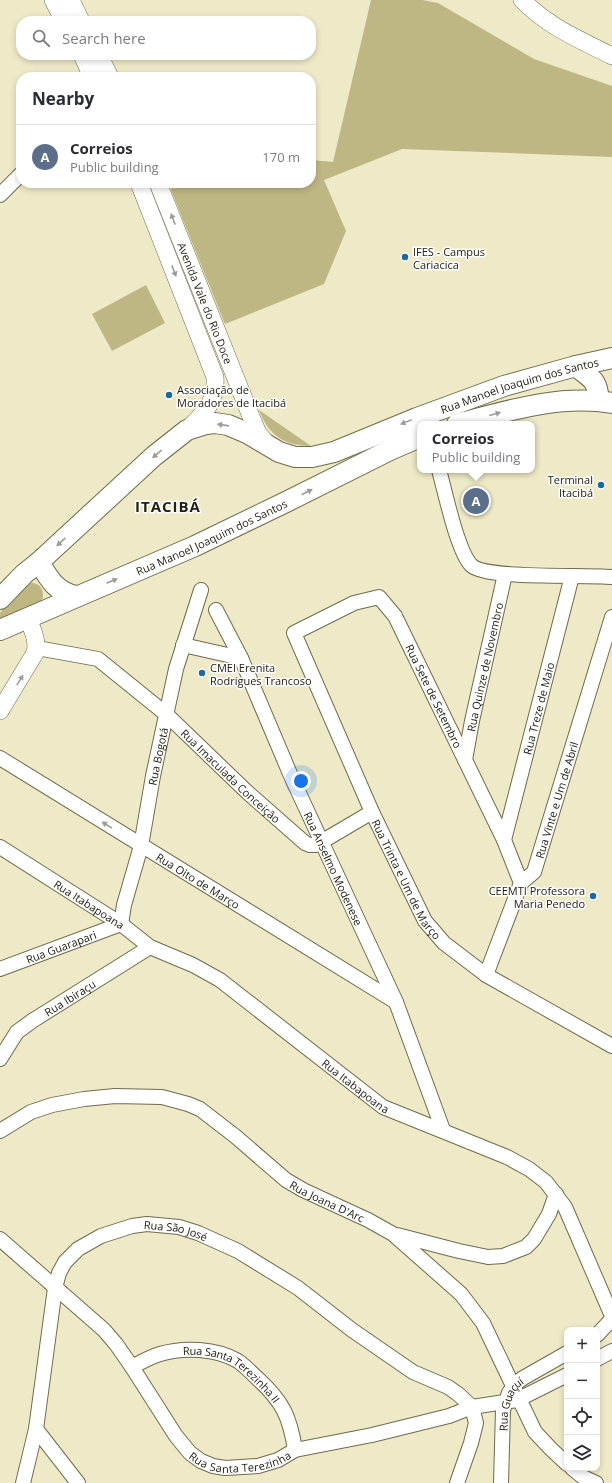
<!DOCTYPE html>
<meta charset="utf-8">
<style>
body{margin:0;font-family:"Open Sans",sans-serif;background:#f2f2f3;color:#2b2b33}
.controls{position:absolute;right:12px;bottom:12px;display:grid;overflow:hidden;border-radius:8px;box-shadow:0 2px 6px #0003}
.controls button{width:36px;height:36px;display:grid;place-items:center;padding:0;border:0;border-bottom:1px solid #e1e1e2;background:#fff;color:#2b2b33;font:20px sans-serif}
.you{position:absolute;left:301px;top:781px;width:14px;height:14px;margin:-10px;border:3px solid #fff;border-radius:50%;background:#1a73e8;box-shadow:0 0 0 6px #1a73e833}
.badge{display:grid;place-items:center;width:26px;height:26px;border-radius:50%;background:#0f766e;color:#fff;font-size:13px;font-weight:700}
.pin{position:absolute;translate:-50% -50%;border:2px solid #fff;box-shadow:0 1px 4px #0006}
.popup{position:absolute;left:417px;top:421px;width:118px;height:52px;box-sizing:border-box;display:grid;place-content:center;border-radius:8px;background:#fff;filter:drop-shadow(0 1px 3px #0005);font-size:13px;white-space:nowrap;color:#7c7c81}
.popup b{font-size:15px;color:#2b2b33}
.popup::after{content:'';position:absolute;left:50%;top:100%;margin-left:-8px;border:8px solid transparent;border-top-color:#fff}
.list{margin:0;padding:0;list-style:none}
h2{display:flex;justify-content:space-between;align-items:center;height:52px;margin:0;padding:0 16px;font-size:17px}
h2 small{font-size:13px;font-weight:400;color:#7c7c81}
.list li{display:grid;grid-template-columns:26px 1fr auto;gap:12px;align-items:center;box-sizing:border-box;height:64px;padding:0 16px;border-top:1px solid #e1e1e2}
.list b{display:block;font-size:15px;white-space:nowrap}
.list p{margin:0;font-size:13px;white-space:nowrap;color:#7c7c81}
.list em{font-size:13px;font-style:normal;color:#7c7c81}
.icon{flex:none;width:22px;height:22px;fill:none;stroke:currentColor;stroke-width:2;stroke-linecap:round;stroke-linejoin:round}
.map{position:relative;flex:none;width:612px;height:1483px;overflow:hidden}
.search{position:absolute;background:#fff;box-shadow:0 2px 6px #0003;left:16px;top:16px;width:300px;height:44px;display:flex;align-items:center;gap:10px;box-sizing:border-box;padding:0 14px;border-radius:16px;color:#7c7c81;font-size:15px}
.panel{position:absolute;background:#fff;box-shadow:0 2px 6px #0003;left:16px;top:72px;width:300px;height:116px;border-radius:16px}
.map>svg:first-child{display:block}
</style>
<div class="map">
<svg width="612" height="1483" viewBox="0 0 612 1483">
<rect width="100%" height="100%" fill="#eee9c6"/>
<g fill="#beb784">
<polygon points="371,0 422,0 438,3 534,59 612,86 612,157 402,149 324,180 346,231 324,284 225,324 171,190 174,184 177,183 311,183 311,160 333,162"/>
<polygon points="146,285 165,323 112,351 92,314"/>
<path d="M259,410l52,36c-26,0 -43,-11 -52,-36z"/>
<path d="M29,582c6,1 11,2 13,8 2,5 1,10 -3,14 -6,7 -30,16 -39,21v-12l21,-26z"/>
</g>
<g fill="none" stroke-linecap="round" stroke-linejoin="round">
<defs>
<g id="minor">
<polyline points="0,195 21,174"/>
<path d="M439,470c6,21 18,80 32,95 14,15 115,9 141,12"/>
<path id="s1" d="M216,610l25,48 50,118 105,226 47,128"/>
<polyline points="183,645 241,658"/>
<path id="s2" d="M37,648l61,11 68,55 80,77 59,52 5,2h6l56,-33"/>
<path id="s3" d="M0,758l396,244"/>
<path id="s4" d="M465,760l7,-39 33,-147"/>
<path id="s5" d="M504,840l68,-264"/>
<path id="s6" d="M0,847l121,77 29,23 43,18 27,15 163,127 124,50 22,12 17,13 19,25 47,109"/>
<path id="s7" d="M521,883l-17,-43 -109,-224 -16,-19 -25,6 -60,30 78,179 53,109 19,22 42,32 126,71"/>
<path id="s8" d="M0,969l121,-45 3,-19 17,-59 12,-70 23,-107 25,-79"/>
<path id="s9" d="M486,975l35,-92 13,-11 78,-255"/>
<path id="s10" d="M0,1059l17,-27 15,-11 118,-74"/>
<path id="s11" d="M0,1131l31,-19 21,-7 32,-6 31,-3 47,1 26,7 12,5 35,27 51,44 17,10 65,30 25,14 68,60 22,29 52,109 16,17 16,15"/>
<polyline points="397,1235 459,1251 488,1257 503,1256 526,1247 534,1239 549,1214 556,1194"/>
<path id="s12" d="M0,1239l104,91 12,14 16,23 44,69 14,17 11,8 12,5 12,2 33,-2 20,-6 17,-10 77,-15 77,-19 23,-9 45,-7 50,-25"/>
<polyline points="597,1335 612,1319"/>
<polyline points="597,1359 612,1351"/>
<path id="s13" d="M132,1367c9,-5 18,-10 28,-13 23,-7 56,-6 78,7 7,5 14,12 20,18 25,23 32,38 37,71"/>
<polyline points="36,1429 78,1483"/>
<polyline points="572,1468 583,1477 596,1483"/>
<path id="s14" d="M23,1483l13,-54 19,-141 4,-15 6,-11 13,-13 23,-13 31,-10 15,-2 32,3 19,6 40,18 60,37 54,42 61,42 35,15 10,7 14,13 4,16 -5,20 -14,40"/>
<path id="s15" d="M501,1483l2,-73 6,-17 6,-9 8,-6 44,-25"/>
</g>
<g id="tertiary">
<polyline points="53,0 64,21"/>
<polyline points="71,0 81,21"/>
<path d="M522,0c28,28 55,38 90,56"/>
<polyline points="82,55 92,77"/>
<polyline points="99,55 110,77"/>
<path d="M139,183l76,194c2,25 -11,36 -28,53"/>
<path id="s16" d="M158,183l96,241 4,9 9,11"/>
<path d="M0,711l35,-58c3,-13 -2,-22 -7,-34"/>
</g>
<g id="secondary">
<path d="M576,366c16,14 21,12 23,35"/>
<path d="M457,424c50,-13 103,-30 155,-21"/>
<path d="M39,562c10,17 17,30 37,34"/>
<path id="s17" d="M0,599l24,-25 15,-12 115,-106 33,-26 19,-6 9,-1 13,2 19,8 32,19 16,5h17l22,-5 83,-34 87,-32 72,-20 36,-8"/>
<path id="s18" d="M0,630l195,-84 91,-44 104,-52 30,-13"/>
</g>
</defs>
<use href="#minor" stroke="#6f6b4c" stroke-width="16"/>
<use href="#tertiary" stroke="#6f6b4c" stroke-width="18"/>
<use href="#secondary" stroke="#6f6b4c" stroke-width="22"/>
<use href="#minor" stroke="#fff" stroke-width="14"/>
<use href="#tertiary" stroke="#fff" stroke-width="17"/>
<use href="#secondary" stroke="#fff" stroke-width="20"/>
</g>
<defs><path id="oneway-solid" d="M-6-.8H1V-3.2L6.5 0L1 3.2V.8H-6Z"/></defs>
<g fill="#9c9b95">
<use href="#oneway-solid" transform="translate(173 219) rotate(-111)"/>
<use href="#oneway-solid" transform="translate(174 271) rotate(69)"/>
<use href="#oneway-solid" transform="translate(495 414) rotate(-15)"/>
<use href="#oneway-solid" transform="translate(406 422) rotate(158)"/>
<use href="#oneway-solid" transform="translate(223 425) rotate(-172)"/>
<use href="#oneway-solid" transform="translate(157 454) rotate(140)"/>
<use href="#oneway-solid" transform="translate(307 492) rotate(-27)"/>
<use href="#oneway-solid" transform="translate(61 542) rotate(137)"/>
<use href="#oneway-solid" transform="translate(112 581) rotate(-23)"/>
<use href="#oneway-solid" transform="translate(20 680) rotate(-58)"/>
<use href="#oneway-solid" transform="translate(107 825) rotate(-148)"/>
</g>
<g fill="#1d6b9d" stroke="#fff" stroke-width="1.5">
<circle cx="405" cy="257" r="4"/>
<circle cx="169" cy="395" r="4"/>
<circle cx="601" cy="485" r="4"/>
<circle cx="202" cy="673" r="4"/>
<circle cx="593" cy="896" r="4"/>
</g>
<g text-anchor="middle" dominant-baseline="central" stroke-width="3" stroke-linejoin="round" paint-order="stroke">
<g font-size="11" fill="#232114" stroke="#fff" text-anchor="start">
<text x="413" y="251">IFES - Campus<tspan x="413" dy="13">Cariacica</tspan></text>
<text x="177" y="389">Associação de<tspan x="177" dy="13">Moradores de Itacibá</tspan></text>
<text x="593" y="479" text-anchor="end">Terminal<tspan x="593" dy="13">Itacibá</tspan></text>
<text x="210" y="667">CMEI Erenita<tspan x="210" dy="13">Rodrigues Trancoso</tspan></text>
<text x="585" y="890" text-anchor="end">CEEMTI Professora<tspan x="585" dy="13">Maria Penedo</tspan></text>
</g>
<g font-size="11" fill="#232114" stroke="#fff">
<text stroke="none"><textPath href="#s16" startOffset="129">Avenida Vale do Rio Doce</textPath></text>
<text stroke="none"><textPath href="#s17" startOffset="606">Rua Manoel Joaquim dos Santos</textPath></text>
<text stroke="none"><textPath href="#s18" startOffset="231">Rua Manoel Joaquim dos Santos</textPath></text>
<text stroke="none"><textPath href="#s4" startOffset="95">Rua Quinze de Novembro</textPath></text>
<text transform="translate(434 696) rotate(64)">Rua Sete de Setembro</text>
<text stroke="none"><textPath href="#s5" startOffset="136">Rua Treze de Maio</textPath></text>
<text stroke="none"><textPath href="#s8" startOffset="301">Rua Bogotá</textPath></text>
<text stroke="none"><textPath href="#s2" startOffset="239">Rua Imaculada Conceição</textPath></text>
<text stroke="none"><textPath href="#s9" startOffset="191">Rua Vinte e Um de Abril</textPath></text>
<text stroke="none"><textPath href="#s1" startOffset="284">Rua Anselmo Modenese</textPath></text>
<text stroke="none"><textPath href="#s7" startOffset="684">Rua Trinta e Um de Março</textPath></text>
<text stroke="none"><textPath href="#s3" startOffset="233">Rua Oito de Março</textPath></text>
<text stroke="none"><textPath href="#s6" startOffset="106">Rua Itabapoana</textPath></text>
<text stroke="none"><textPath href="#s8" startOffset="65">Rua Guarapari</textPath></text>
<text stroke="none"><textPath href="#s10" startOffset="95">Rua Ibiraçu</textPath></text>
<text stroke="none"><textPath href="#s6" startOffset="430">Rua Itabapoana</textPath></text>
<text stroke="none"><textPath href="#s11" startOffset="367">Rua Joana D'Arc</textPath></text>
<text stroke="none"><textPath href="#s14" startOffset="348">Rua São José</textPath></text>
<text stroke="none"><textPath href="#s13" startOffset="111">Rua Santa Terezinha II</textPath></text>
<text stroke="none"><textPath href="#s15" startOffset="81">Rua Guaçuí</textPath></text>
<text stroke="none"><textPath href="#s12" startOffset="342">Rua Santa Terezinha</textPath></text>
</g>
<g font-size="15" font-weight="bold" letter-spacing="1" fill="#232114" stroke="#fff">
<text x="168" y="506">ITACIBÁ</text>
</g>
</g>
</svg>
<div class="controls">
<button>+</button>
<button>−</button>
<button><svg class="icon" aria-label="locate" viewBox="0 0 24 24"><circle cx="12" cy="12" r="6"/><path d="M12 2v4M12 18v4M2 12h4M18 12h4"/></svg></button>
<button><svg class="icon" aria-label="layers" viewBox="0 0 24 24"><path d="M12 4l9 5-9 5-9-5zM3 14l9 5 9-5"/></svg></button>
</div>
<div class="you"></div>
<div class="pin badge" style="left:476px;top:501px;background:#5c6f8a">A</div>
<div class="popup"><b>Correios</b>Public building</div>
<div class="search"><svg class="icon" aria-label="search" viewBox="0 0 24 24"><circle cx="10" cy="10" r="6"/><path d="M15 15l6 6"/></svg>Search here</div>
<section class="panel">
<h2>Nearby<small></small></h2>
<ul class="list">
<li><span class="badge" style="background:#5c6f8a">A</span><div><b>Correios</b><p>Public building</p></div><em>170 m</em></li>
</ul>
</section>
</div>
